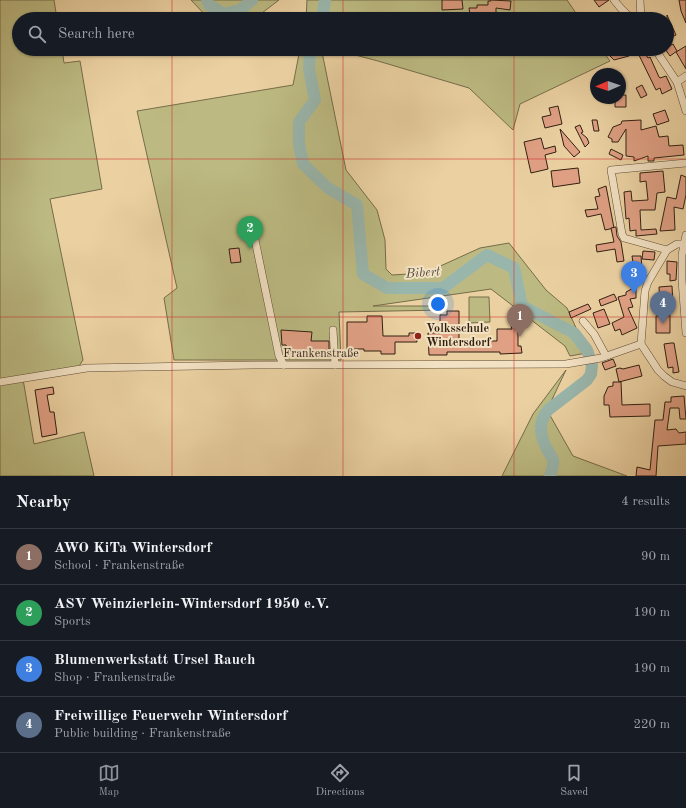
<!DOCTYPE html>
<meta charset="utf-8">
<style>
body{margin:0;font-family:"Old Standard TT",serif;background:#242831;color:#f1f3f6}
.compass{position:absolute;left:590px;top:68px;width:36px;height:36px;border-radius:50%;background:#171b24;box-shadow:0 1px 3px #0004;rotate:268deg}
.you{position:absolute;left:438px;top:304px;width:14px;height:14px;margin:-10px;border:3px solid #fff;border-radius:50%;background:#1a73e8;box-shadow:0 0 0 6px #1a73e833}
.badge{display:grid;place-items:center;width:26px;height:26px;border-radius:50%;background:#8c9099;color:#fff;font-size:13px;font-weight:700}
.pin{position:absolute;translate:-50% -33px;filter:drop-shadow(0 1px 2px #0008)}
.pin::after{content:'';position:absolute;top:21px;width:14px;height:12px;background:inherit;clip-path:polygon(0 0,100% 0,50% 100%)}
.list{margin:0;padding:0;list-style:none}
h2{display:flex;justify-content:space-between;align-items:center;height:52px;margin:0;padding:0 16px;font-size:17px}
h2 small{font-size:13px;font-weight:400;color:#9ea1a6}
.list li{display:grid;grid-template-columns:26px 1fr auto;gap:12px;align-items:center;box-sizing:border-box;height:56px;padding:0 16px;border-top:1px solid #363941}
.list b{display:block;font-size:15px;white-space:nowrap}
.list p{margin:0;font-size:13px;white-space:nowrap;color:#9ea1a6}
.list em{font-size:13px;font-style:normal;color:#9ea1a6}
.icon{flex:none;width:22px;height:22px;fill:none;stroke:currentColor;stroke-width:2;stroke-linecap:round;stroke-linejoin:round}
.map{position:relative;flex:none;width:686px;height:476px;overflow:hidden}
.search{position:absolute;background:#171b24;box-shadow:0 1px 3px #0004;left:12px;right:12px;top:12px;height:44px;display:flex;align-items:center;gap:10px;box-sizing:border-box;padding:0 14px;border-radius:22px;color:#9ea1a6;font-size:15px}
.sheet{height:276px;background:#171b24}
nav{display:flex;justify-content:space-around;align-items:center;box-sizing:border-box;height:56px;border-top:1px solid #363941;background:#171b24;font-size:11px;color:#9ea1a6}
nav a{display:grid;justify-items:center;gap:2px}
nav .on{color:#8c9099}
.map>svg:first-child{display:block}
</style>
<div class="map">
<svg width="686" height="476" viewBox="0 0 686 476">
<rect width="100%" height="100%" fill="#ebd1a2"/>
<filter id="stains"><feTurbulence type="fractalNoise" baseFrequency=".005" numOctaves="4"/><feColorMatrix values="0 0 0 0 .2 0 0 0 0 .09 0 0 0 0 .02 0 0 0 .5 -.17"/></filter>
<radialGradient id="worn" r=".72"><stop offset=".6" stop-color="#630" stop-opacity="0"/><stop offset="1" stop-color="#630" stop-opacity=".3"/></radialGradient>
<g fill="#bcba82" stroke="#766c49">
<polygon points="0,0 54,0 57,19 19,19 19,49 62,49 64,63 80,61 102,189 50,199 83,360 75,372 23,379 34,444 84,432 94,476 0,476"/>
<polygon points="191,0 279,0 254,19 209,19"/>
<polygon points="307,0 567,0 580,19 306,19"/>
<polygon points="300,49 601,49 610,61 520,104 513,130 469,88 378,61 340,51 322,52 346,170 377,210 385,240 386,269 392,275 425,273 480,248 509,243 546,290 567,308 577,330 592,352 570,356 565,346 491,289 373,306 445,306 445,310 339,312 341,360 174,360 164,298 177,288 137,111 293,85"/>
<polygon points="469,297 489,297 490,322 469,323"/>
<polygon points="566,370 547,410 573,456 627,476 502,476 533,414"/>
</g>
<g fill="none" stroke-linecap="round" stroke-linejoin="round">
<g stroke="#99b6ac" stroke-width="12">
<polyline points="207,0 209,5 224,14 240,10 252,0"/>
<polyline points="322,19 325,0"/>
<path d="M310,49l-1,20 6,31 -16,22v22l4,20 25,24 29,17 6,69 24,14h56l44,-33 27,13 8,38 52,27 13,17 5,15 -1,9 -4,6 -39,30c-10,12 -8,26 -1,39 2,4 5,8 6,11 1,6 -1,11 -3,16"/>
</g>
</g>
<g fill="#e0a084" stroke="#301f10">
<polygon points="442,0 462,0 463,9 442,10"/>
<polygon points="491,0 511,1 510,10 496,8 496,14 477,15 477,13 470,14 469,8 477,8 477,5 488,5 488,1 491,1"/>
<polygon points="594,0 609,0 599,7"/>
<polygon points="679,0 686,0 686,23 681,11"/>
<polygon points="667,15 676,35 667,39"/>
<polygon points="673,44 677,51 670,56 665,49 667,49 667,47"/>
<polygon points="686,46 686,69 676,52"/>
<polygon points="618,49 642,49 648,58 650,57 659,77 660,78 666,76 672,89 662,94 660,88 656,90 637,51 628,55 629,56 614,60 610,56"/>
<polygon points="642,85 647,95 641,98 636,88"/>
<polygon points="620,95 626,95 626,107 615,107 615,98 620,98"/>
<polygon points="558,106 562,124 545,128 542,117 551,115 549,108"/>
<polygon points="665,110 669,121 657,125 653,114"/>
<polygon points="592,120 597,120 599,131 594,131"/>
<polygon points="641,120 641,130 656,126 659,137 668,136 669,146 683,145 684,155 654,158 654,161 648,161 648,156 634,161 634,157 626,156 626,129 618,142 612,142 612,139 608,137 613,127 621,124 622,121"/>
<polygon points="580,125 583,132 581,133 587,138 589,143 585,147 575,127"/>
<polygon points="560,129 580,152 574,157 564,146"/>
<polygon points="541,138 544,149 555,146 556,152 545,155 548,169 531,173 524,142"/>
<polygon points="611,149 623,155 621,160 609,154"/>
<polygon points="578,168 580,183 553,187 551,171"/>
<polygon points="663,171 665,192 657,193 655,210 640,210 641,230 656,229 657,234 636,236 636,230 630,231 629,218 626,219 624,192 631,191 632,201 648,200 646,181 640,182 640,173"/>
<polygon points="681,175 686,177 686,195 683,209 674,207 675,230 660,231 667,197 676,199"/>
<polygon points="606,186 614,228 605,230 601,214 587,217 585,210 598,209 595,197 600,196 598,189"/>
<polygon points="616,227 617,236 621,242 624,261 617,262 615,249 597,252 596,245 614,242 611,228"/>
<polygon points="239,248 241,262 231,263 229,249"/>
<polygon points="643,251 655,252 654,260 642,259"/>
<polygon points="632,256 641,256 642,269 646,275 644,278 640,280 636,269 634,269"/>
<polygon points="667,261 677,262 676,280 670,281 670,274 667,274"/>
<polygon points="672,286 673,305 660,305 659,287"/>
<polygon points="631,289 636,289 636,298 630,299 633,307 628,308 637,328 622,335 620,329 615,331 612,323 624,317 618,297 626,295 626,292 630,290"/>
<polygon points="614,294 617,300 601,306 599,300"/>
<polygon points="588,304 591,309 571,318 569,312"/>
<polygon points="604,309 610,324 598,328 593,313"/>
<polygon points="447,311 459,311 459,341 497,341 497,329 512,329 511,326 518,326 518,346 521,346 522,353 500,354 500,352 447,352 447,355 429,355 428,333 440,333 440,315 447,315"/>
<polygon points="670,315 670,333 656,333 656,316"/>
<polygon points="367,316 382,316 383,336 409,336 409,333 417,333 417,342 395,342 395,354 381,354 381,351 364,351 364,349 347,349 347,322 367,322"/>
<polygon points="281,330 312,332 311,341 329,341 329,355 287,356 286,345 282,345"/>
<polygon points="671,343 674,343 679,372 673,373 673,367 668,368 664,344"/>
<polygon points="613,359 616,366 605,370 602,363"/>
<polygon points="639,365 642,376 619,382 616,369 620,368 623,369"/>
<polygon points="613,382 621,382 622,405 650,404 650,416 610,417 609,405 604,405 604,396 608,387 613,386"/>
<polygon points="53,387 54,394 47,395 50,412 54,412 57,434 42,437 35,390"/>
<polygon points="684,396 686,419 680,419 679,408 670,408 667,430 676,429 679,433 686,432 686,444 658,446 656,476 636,476 637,467 650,470 655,420 663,420 665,402 671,402 671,397"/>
</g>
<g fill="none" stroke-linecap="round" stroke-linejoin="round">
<defs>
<g id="minor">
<path d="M614,0c6,7 12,16 21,19"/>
<polyline points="640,0 641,19"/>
<polyline points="655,49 677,82 686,111"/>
<polyline points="677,82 686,76"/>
<polyline points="254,235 279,356 284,365"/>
<polyline points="686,235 682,255 682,280 686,333"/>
<polyline points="685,244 677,244 667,250 648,282 645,291 641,344 658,370 664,376 672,382 686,386"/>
<polyline points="667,250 624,238 622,234 611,170 686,163"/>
<polyline points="583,321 594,334 606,356"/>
<polyline points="333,330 335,365"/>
<polyline points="0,382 87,368 252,365 566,364 601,358 641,344"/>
</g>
</defs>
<use href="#minor" stroke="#5f4c34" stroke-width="8"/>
<use href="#minor" stroke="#f2e1c3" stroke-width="7"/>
</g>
<path fill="none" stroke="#d62828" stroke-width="1" stroke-opacity="0.55" d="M172,0v19M343,0v19M514,0v19M172,49v427M343,49v427M514,49v427M0,159h686M0,317h686"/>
<circle fill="#8f2418" stroke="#f2e1c3" stroke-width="1.5" cx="418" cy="336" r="4"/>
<g text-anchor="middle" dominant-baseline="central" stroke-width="4" stroke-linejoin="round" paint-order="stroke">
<g font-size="12" font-weight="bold" fill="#301f10" stroke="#f2e1c3" text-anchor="start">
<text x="426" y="329">Volksschule<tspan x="426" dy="14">Wintersdorf</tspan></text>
</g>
<g font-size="12" fill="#301f10" stroke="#f2e1c3">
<text x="321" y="354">Frankenstraße</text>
</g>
<g font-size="13" font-style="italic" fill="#504c3f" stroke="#f2e1c3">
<text transform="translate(423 273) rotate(-4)">Bibert</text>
</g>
</g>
<rect width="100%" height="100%" filter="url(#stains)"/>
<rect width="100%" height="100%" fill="url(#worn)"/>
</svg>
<svg class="compass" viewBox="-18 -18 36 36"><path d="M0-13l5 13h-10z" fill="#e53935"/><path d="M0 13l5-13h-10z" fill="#9ea1a6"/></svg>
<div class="you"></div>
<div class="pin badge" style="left:520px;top:337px;background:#8d6e63">1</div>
<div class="pin badge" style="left:250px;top:249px;background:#2e9e5b">2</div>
<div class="pin badge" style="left:634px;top:294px;background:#3f7fe0">3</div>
<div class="pin badge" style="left:663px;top:324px;background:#5c6f8a">4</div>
<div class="search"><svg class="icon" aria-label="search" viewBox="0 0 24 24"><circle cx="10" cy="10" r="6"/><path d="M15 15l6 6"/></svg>Search here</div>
</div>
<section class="sheet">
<h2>Nearby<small>4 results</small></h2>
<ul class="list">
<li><span class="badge" style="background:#8d6e63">1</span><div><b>AWO KiTa Wintersdorf</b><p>School · Frankenstraße</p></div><em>90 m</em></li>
<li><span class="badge" style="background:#2e9e5b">2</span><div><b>ASV Weinzierlein-Wintersdorf 1950 e.V.</b><p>Sports</p></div><em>190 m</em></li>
<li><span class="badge" style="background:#3f7fe0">3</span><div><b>Blumenwerkstatt Ursel Rauch</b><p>Shop · Frankenstraße</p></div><em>190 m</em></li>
<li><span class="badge" style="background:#5c6f8a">4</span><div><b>Freiwillige Feuerwehr Wintersdorf</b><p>Public building · Frankenstraße</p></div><em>220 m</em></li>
</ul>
</section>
<nav>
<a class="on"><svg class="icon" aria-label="map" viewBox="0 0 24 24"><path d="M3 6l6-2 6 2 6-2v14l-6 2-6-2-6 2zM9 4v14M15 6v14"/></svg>Map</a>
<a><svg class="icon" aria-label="directions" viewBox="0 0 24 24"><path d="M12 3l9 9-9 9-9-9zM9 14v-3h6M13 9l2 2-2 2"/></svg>Directions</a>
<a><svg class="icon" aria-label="saved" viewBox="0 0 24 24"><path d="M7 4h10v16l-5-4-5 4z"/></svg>Saved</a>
</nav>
